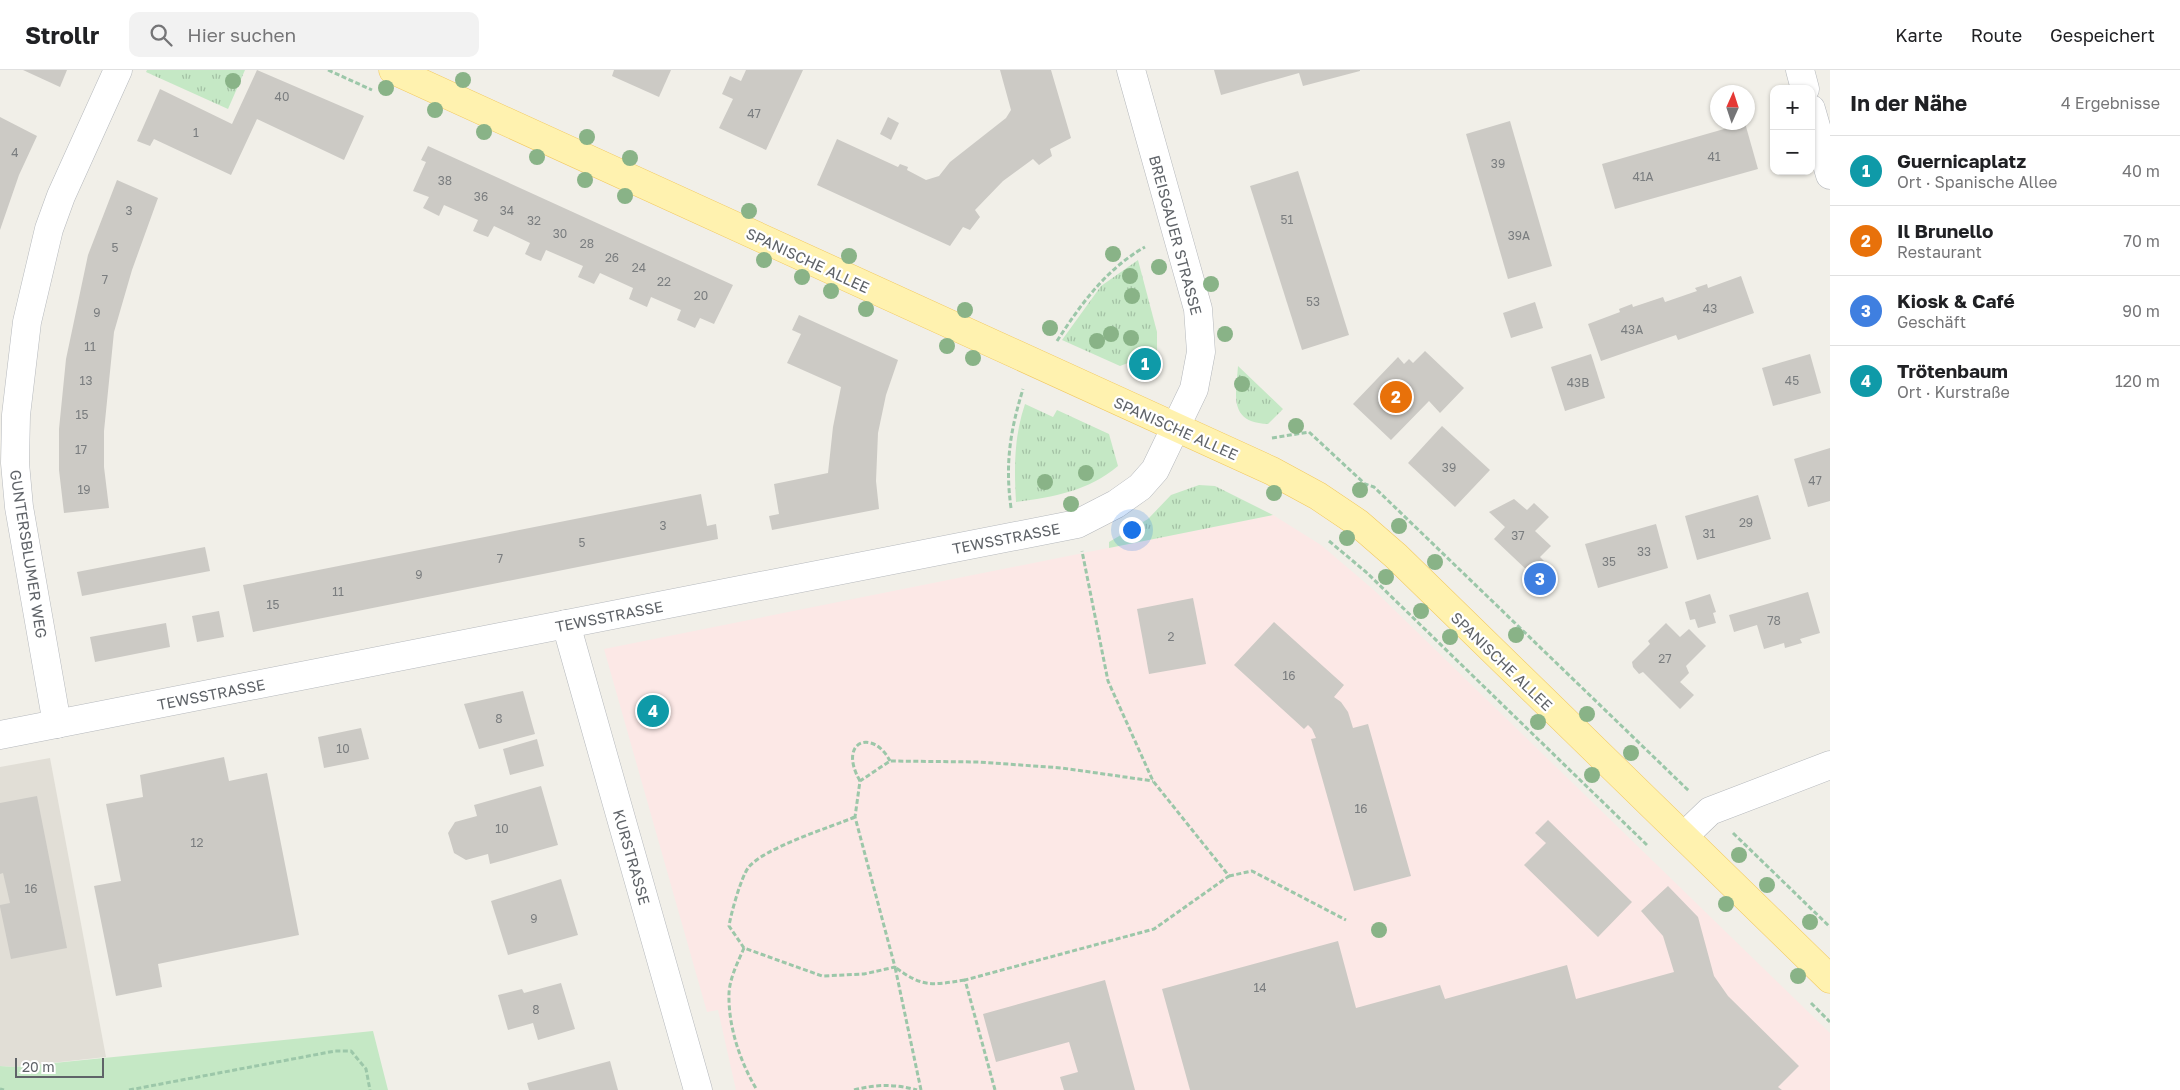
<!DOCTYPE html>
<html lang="de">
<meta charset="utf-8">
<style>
body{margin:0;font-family:"Golos Text",sans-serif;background:#f2f2f2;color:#202124}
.controls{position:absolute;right:15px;top:15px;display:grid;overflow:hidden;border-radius:10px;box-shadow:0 1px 4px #0004}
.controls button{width:45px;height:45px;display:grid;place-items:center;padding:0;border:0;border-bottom:1px solid #e0e0e0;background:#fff;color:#202124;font:25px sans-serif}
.compass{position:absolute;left:1710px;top:15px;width:45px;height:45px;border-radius:50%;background:#fff;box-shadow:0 1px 4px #0004;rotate:3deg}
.scale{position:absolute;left:15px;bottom:12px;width:89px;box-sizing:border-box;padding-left:5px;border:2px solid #5f6368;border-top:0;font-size:14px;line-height:18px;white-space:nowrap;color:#5f6368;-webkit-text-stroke:4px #fff;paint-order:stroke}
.you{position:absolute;left:1131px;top:459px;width:18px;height:18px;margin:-12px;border:4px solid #fff;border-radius:50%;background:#1a73e8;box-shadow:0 0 0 8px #1a73e833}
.badge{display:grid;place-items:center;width:32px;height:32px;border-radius:50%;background:#0b8043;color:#fff;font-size:16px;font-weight:700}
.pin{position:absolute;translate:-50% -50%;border:2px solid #fff;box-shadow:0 1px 5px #0006}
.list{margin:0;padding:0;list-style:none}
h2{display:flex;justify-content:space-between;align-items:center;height:65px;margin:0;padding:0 20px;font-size:21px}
h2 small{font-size:16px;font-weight:400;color:#757577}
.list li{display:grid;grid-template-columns:32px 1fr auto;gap:15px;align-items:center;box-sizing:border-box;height:70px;padding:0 20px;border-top:1px solid #e0e0e0}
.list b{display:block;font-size:19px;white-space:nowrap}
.list p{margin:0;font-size:16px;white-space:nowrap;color:#757577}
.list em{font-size:16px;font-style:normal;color:#757577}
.icon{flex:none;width:28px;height:28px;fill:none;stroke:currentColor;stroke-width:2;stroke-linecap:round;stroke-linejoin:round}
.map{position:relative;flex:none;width:1830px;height:1020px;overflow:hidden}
header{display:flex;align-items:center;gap:30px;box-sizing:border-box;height:70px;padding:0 25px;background:#fff;border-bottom:1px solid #e0e0e0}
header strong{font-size:24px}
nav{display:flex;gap:28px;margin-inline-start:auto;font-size:18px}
.search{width:350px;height:45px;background:#f2f2f2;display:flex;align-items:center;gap:12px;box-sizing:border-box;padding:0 18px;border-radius:10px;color:#757577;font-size:19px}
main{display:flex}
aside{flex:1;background:#fff}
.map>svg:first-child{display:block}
</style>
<header>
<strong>Strollr</strong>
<div class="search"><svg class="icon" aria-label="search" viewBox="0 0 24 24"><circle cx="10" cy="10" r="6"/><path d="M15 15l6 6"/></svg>Hier suchen</div>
<nav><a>Karte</a><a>Route</a><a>Gespeichert</a></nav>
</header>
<main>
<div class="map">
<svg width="1830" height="1020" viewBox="0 0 1830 1020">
<defs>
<pattern id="grass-tufts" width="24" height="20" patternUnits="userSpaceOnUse" patternTransform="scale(1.25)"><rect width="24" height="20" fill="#c5e8c5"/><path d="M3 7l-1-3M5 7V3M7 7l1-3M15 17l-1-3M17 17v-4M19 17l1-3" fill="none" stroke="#a3c0a4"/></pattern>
</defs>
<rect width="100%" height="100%" fill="#f1efe8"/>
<polygon fill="#e1ded6" points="50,688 106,987 14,997 0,996 0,697"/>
<polygon fill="#fce8e6" points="1273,445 1321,475 1375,521 1830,963 1830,1020 736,1020 718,940 707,942 604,579"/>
<g fill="url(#grass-tufts)">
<polygon points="147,0 245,0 228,39 146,2"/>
<polygon points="1138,190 1157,262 1157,282 1120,296 1062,270 1101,216"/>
<path d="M1238,296l45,43 -15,15c-40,-2 -32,-28 -30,-58z"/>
<path d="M1025,334l28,13 4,-7 52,24 9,32c-30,25 -64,31 -102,36 -2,-35 -2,-65 9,-98z"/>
<polygon points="1199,415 1215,416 1273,445 1109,478 1109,472 1148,449 1171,425"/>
</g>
<polygon fill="#c5e8c5" points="373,961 388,1020 0,1020 0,996 14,997"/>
<g fill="#cccac5">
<polygon points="23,0 67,0 60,17"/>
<polygon points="257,0 364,46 344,90 257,49 231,105 154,69 150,76 137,71 160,19 232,54"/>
<polygon points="614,0 671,0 659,27 612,6"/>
<polygon points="746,0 803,0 766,80 719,58 733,29 722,24 730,6 741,11"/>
<polygon points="1000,0 1051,0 1071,68 1050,79 1052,86 1039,95 1033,89 1003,111 975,140 980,147 970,160 963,157 950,176 817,115 837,69 898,97 900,94 908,97 907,100 926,110 939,106 950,92 1006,48 1011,40"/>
<polygon points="1214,0 1360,0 1360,1 1303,16 1299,3 1221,25"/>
<polygon points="0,47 37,66 19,105 0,160"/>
<polygon points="888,47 899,53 891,70 880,64"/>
<polygon points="1510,51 1552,196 1508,209 1466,64"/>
<polygon points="1745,53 1758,99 1615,139 1602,94"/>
<polygon points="428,76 733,215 714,254 700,248 695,258 677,250 681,240 651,227 647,237 629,229 633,218 600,203 594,214 578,207 583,196 546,180 541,191 533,188 525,184 530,173 494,156 488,167 480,164 473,161 478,150 444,135 439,146 423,138 429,127 413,121 426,92 421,90"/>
<polygon points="1298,101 1349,265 1302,280 1250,116"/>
<polygon points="117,110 158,128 132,200 114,262 104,361 104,397 109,438 64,443 59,400 59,359 66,289 88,185"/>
<polygon points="1741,206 1754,243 1678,270 1676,265 1601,291 1588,254 1620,242 1619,239 1632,234 1633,237 1663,227 1665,232 1697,221 1695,218 1707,214 1708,218"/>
<polygon points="1535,232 1543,258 1511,268 1503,243"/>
<polygon points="799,245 898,290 886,325 878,363 876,411 879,439 772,460 769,446 779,444 774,414 828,403 833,357 841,317 787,293 801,264 792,260"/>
<polygon points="1425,281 1464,318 1440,343 1429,331 1391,370 1353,334 1398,287 1404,294 1409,289 1413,293"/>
<polygon points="1591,284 1605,328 1565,341 1551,297"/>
<polygon points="1810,284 1821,323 1773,336 1762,298"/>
<polygon points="1442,356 1490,400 1455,437 1408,393"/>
<polygon points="1830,378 1830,431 1808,437 1794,389"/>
<polygon points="701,424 707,456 716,454 718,469 253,562 243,515"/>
<polygon points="1758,425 1771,469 1697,490 1685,446"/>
<polygon points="1514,429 1527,440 1534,433 1549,447 1535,461 1551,476 1540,487 1557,504 1536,525 1524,513 1532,505 1494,469 1505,457 1489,442"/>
<polygon points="1656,454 1668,498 1598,518 1585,474"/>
<polygon points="205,477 210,501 82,526 77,502"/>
<polygon points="1808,522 1820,563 1800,569 1802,573 1785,578 1784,573 1764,579 1757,555 1734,562 1729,545"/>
<polygon points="1710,524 1716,542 1713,543 1716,553 1698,558 1695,549 1690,550 1685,532"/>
<polygon points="1193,528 1206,594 1149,604 1137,539"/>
<polygon points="219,541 224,567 197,572 192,546"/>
<polygon points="1274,552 1344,615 1334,627 1341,632 1348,642 1353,658 1368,654 1411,806 1354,821 1311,669 1316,668 1312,659 1308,655 1304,659 1234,595"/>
<polygon points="166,553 170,577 95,592 90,567"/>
<polygon points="1666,553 1680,567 1689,559 1706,576 1686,596 1689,603 1680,612 1694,625 1680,639 1643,602 1639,604 1633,597 1632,592 1650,574 1648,571"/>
<polygon points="523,621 535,664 479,679 464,634"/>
<polygon points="361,658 369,689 324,698 318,667"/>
<polygon points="537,669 544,696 510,705 503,679"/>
<polygon points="224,687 229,711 267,703 299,865 158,894 162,917 116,926 94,816 121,811 106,734 143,727 140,705"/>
<polygon points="541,716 558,775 490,794 488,784 466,790 454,783 448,763 455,752 477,746 474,735"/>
<polygon points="37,726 67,878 11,889 0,837 0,835 10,833 3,803 0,804 0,733"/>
<polygon points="1548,750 1632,832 1598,867 1524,795 1546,773 1535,763"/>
<polygon points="561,809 578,865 508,885 491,831"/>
<polygon points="1668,816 1698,847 1714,906 1728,926 1799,996 1778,1017 1782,1020 1190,1020 1162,919 1338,871 1356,938 1440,915 1445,929 1567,895 1576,929 1674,902 1663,866 1641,841"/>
<polygon points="1105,910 1135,1020 1064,1020 1060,1007 1078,1002 1069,972 996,992 983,944"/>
<polygon points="561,913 575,959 538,970 533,953 508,960 498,925 522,919 524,923"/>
<polygon points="610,991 618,1020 529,1020 527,1013"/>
</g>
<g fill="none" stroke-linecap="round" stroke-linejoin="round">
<defs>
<g id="minor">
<polyline points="1800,0 1805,19"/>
<polyline points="1811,39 1830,105"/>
<polyline points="566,554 698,1020"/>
<polyline points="57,654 19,437 15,393 16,345 27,252 49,159 61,126 118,0"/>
<polyline points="0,665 1077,454 1116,434 1140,417 1155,400 1194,319 1201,282 1198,239 1131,0"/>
<polyline points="1684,766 1710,741 1830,695"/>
</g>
<polyline id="major" points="393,0 1272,401 1318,426 1358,453 1396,486 1830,909"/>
</defs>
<use href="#minor" stroke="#b5b8bc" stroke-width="29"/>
<use href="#major" stroke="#f2c960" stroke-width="29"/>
<g stroke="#9cc7a9" stroke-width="3" stroke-dasharray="5 2.5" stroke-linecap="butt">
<polyline points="328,0 372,20"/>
<path d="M1057,271c24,-37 49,-72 88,-94"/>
<polyline points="1272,368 1309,362 1365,414 1374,417 1689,721"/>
<path d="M1011,438c-6,-44 -1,-77 12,-119"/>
<polyline points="1329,471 1366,502 1648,776"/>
<path d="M860,711c-23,-40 13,-53 30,-20"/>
<path d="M855,747c-24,10 -92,31 -107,51 -7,10 -17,45 -19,58l15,22 78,28 42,-2 31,-7 -40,-150 5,-36 30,-20 89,1 83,6 91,13"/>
<polyline points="1733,763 1830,857"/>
<polyline points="1229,806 1252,801 1346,850"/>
<path d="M744,878c-6,14 -14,29 -15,45 -1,33 11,69 28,97"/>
<polyline points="1811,933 1830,952"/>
<polyline points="0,1019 4,1020"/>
<polyline points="129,1020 335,981 351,981 366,999 370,1020"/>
<path d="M854,1020c23,-6 41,-6 63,0"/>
<path d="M921,1020l-26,-123c28,21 37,18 70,13"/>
<polyline points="995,1020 965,910 1154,859 1229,806 1153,711 1108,611 1082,481"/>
</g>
<use href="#minor" stroke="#fff" stroke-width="28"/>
<use href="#major" stroke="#fff2af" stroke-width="28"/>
</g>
<g fill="#89b387">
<circle cx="463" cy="10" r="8"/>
<circle cx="233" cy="11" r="8"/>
<circle cx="386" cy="18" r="8"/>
<circle cx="435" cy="40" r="8"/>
<circle cx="484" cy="62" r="8"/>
<circle cx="587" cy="67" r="8"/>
<circle cx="537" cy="87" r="8"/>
<circle cx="630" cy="88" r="8"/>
<circle cx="585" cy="110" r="8"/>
<circle cx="625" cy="126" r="8"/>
<circle cx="749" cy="141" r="8"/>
<circle cx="1113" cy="184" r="8"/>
<circle cx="849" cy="186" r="8"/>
<circle cx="764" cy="190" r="8"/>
<circle cx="1159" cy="197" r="8"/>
<circle cx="1130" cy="206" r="8"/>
<circle cx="802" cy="207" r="8"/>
<circle cx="1211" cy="214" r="8"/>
<circle cx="831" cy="221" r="8"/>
<circle cx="1132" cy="226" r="8"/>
<circle cx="866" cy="239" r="8"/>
<circle cx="965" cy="240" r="8"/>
<circle cx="1050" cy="258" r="8"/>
<circle cx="1111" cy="264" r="8"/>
<circle cx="1225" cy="264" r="8"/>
<circle cx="1131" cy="268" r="8"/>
<circle cx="1097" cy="271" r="8"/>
<circle cx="947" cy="276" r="8"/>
<circle cx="973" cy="288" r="8"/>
<circle cx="1242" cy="314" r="8"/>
<circle cx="1296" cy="356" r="8"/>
<circle cx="1086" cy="403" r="8"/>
<circle cx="1045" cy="412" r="8"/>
<circle cx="1360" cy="420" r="8"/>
<circle cx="1274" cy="423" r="8"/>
<circle cx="1071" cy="434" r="8"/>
<circle cx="1399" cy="456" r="8"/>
<circle cx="1347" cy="468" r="8"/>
<circle cx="1435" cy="492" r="8"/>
<circle cx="1386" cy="507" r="8"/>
<circle cx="1421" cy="541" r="8"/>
<circle cx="1516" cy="565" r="8"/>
<circle cx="1450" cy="567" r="8"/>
<circle cx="1587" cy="644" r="8"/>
<circle cx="1538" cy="652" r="8"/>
<circle cx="1631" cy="683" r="8"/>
<circle cx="1592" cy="705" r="8"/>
<circle cx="1739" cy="785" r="8"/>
<circle cx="1767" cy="815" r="8"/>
<circle cx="1726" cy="834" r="8"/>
<circle cx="1810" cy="852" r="8"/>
<circle cx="1379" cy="860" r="8"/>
<circle cx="1798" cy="906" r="8"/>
</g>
<g text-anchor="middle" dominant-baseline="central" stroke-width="4.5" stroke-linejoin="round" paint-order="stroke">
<g font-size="12" fill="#7a7d7f">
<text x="282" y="26">40</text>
<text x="754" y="43">47</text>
<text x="196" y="62">1</text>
<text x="15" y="82">4</text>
<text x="1714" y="86">41</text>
<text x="1498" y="93">39</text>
<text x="1643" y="106">41A</text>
<text x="445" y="110">38</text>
<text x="481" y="126">36</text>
<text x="129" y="140">3</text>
<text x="507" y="140">34</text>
<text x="1287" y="149">51</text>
<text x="534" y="150">32</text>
<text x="560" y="163">30</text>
<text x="1519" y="165">39A</text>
<text x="587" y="173">28</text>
<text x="115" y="177">5</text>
<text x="612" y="187">26</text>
<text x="639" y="197">24</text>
<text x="105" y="209">7</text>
<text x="664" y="211">22</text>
<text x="701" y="225">20</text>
<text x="1313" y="231">53</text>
<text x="1710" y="238">43</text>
<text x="97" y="242">9</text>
<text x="1632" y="259">43A</text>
<text x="90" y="276">11</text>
<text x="86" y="310">13</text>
<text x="1792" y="310">45</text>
<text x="1578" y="312">43B</text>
<text x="82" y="344">15</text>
<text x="81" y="379">17</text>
<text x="1449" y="397">39</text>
<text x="1815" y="410">47</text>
<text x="84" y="419">19</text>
<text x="1746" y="452">29</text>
<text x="663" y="455">3</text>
<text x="1709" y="463">31</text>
<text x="1518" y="465">37</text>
<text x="582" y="472">5</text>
<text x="1644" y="481">33</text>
<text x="500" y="488">7</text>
<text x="1609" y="491">35</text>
<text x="419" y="504">9</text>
<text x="338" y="521">11</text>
<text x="273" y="534">15</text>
<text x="1774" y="550">78</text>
<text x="1171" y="566">2</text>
<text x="1665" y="588">27</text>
<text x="1289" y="605">16</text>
<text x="499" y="648">8</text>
<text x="343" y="678">10</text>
<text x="1361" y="738">16</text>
<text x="502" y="758">10</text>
<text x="197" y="772">12</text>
<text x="31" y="818">16</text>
<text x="534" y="848">9</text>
<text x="1260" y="917">14</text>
<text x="536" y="939">8</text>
</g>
<g font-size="15" fill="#5f6368" stroke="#fff">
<text transform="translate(1176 165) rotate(75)">BREISGAUER STRASSE</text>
<text transform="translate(808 190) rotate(25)">SPANISCHE ALLEE</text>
<text transform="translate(1176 358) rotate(24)">SPANISCHE ALLEE</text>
<text transform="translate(1006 468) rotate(-11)">TEWSSTRASSE</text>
<text transform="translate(29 484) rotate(81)">GUNTERSBLUMER WEG</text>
<text transform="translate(609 546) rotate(-11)">TEWSSTRASSE</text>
<text transform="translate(1502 591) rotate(44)">SPANISCHE ALLEE</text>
<text transform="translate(211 624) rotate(-11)">TEWSSTRASSE</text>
<text transform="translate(632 787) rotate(74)">KURSTRASSE</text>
</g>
</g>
</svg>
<div class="controls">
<button>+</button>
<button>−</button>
</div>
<svg class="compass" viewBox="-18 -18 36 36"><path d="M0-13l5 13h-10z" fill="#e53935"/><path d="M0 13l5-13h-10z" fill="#757577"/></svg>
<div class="scale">20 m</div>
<div class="you"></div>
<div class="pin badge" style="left:1145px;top:294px;background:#0f9aa8">1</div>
<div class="pin badge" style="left:1396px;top:327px;background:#e8710a">2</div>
<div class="pin badge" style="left:1540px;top:509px;background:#3f7fe0">3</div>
<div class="pin badge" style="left:653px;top:641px;background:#0f9aa8">4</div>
</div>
<aside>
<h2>In der Nähe<small>4 Ergebnisse</small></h2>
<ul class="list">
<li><span class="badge" style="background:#0f9aa8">1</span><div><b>Guernicaplatz</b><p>Ort · Spanische Allee</p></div><em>40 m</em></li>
<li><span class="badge" style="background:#e8710a">2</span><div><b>Il Brunello</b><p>Restaurant</p></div><em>70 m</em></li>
<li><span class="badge" style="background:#3f7fe0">3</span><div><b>Kiosk &amp; Café</b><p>Geschäft</p></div><em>90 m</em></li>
<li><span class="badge" style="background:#0f9aa8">4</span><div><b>Trötenbaum</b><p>Ort · Kurstraße</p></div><em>120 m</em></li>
</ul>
</aside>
</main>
